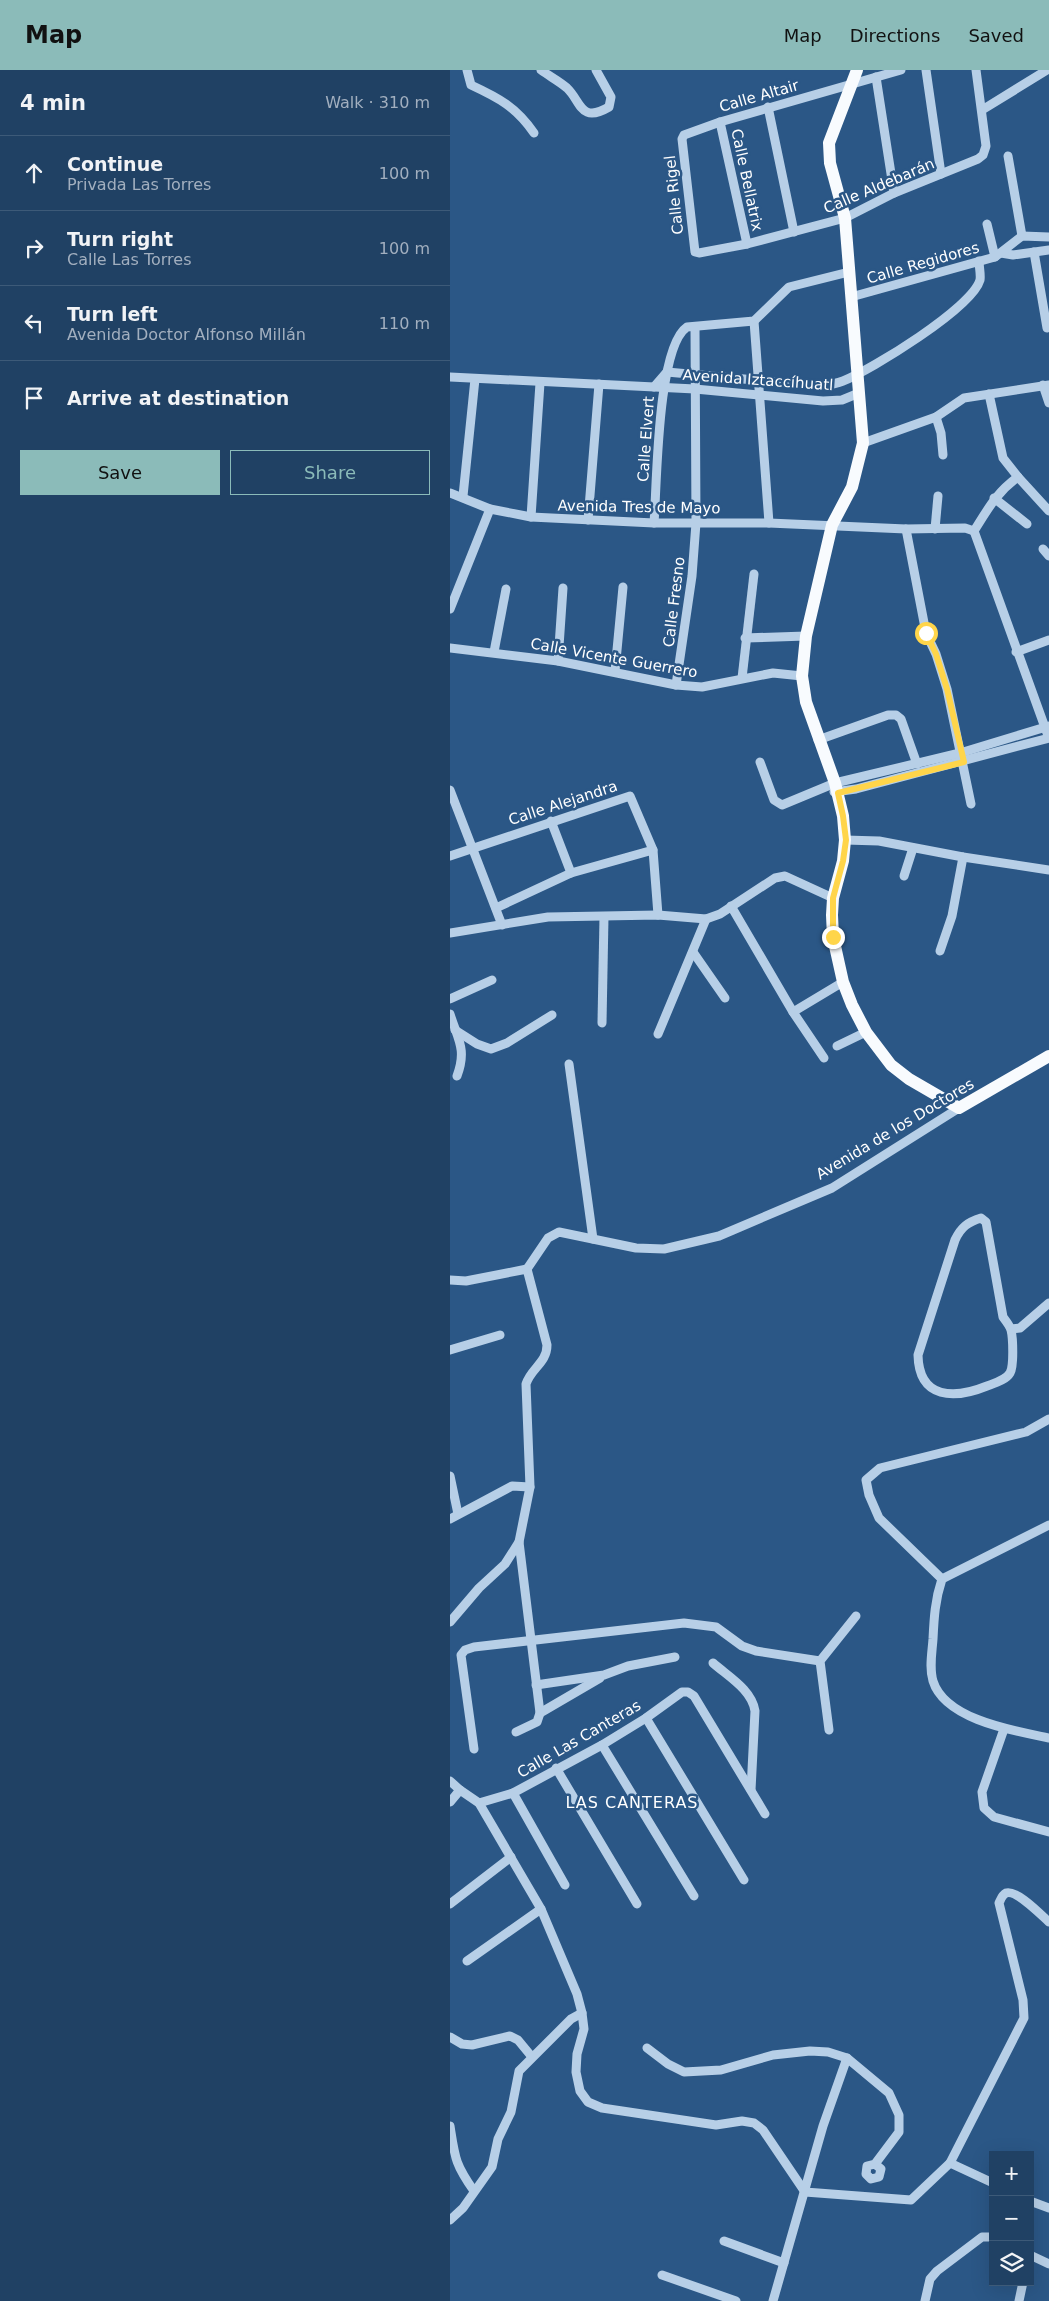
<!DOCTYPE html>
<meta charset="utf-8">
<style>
body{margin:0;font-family:"DejaVu Sans",sans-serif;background:#28486a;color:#f1f3f6}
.controls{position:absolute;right:15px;bottom:15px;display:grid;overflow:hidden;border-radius:0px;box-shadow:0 5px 20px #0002}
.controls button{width:45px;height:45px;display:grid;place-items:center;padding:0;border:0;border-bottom:1px solid #3d5a78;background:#204164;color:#f1f3f6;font:25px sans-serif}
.stop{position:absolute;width:15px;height:15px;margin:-11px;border:4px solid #ffd54a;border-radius:50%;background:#fff}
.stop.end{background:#ffd54a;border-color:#fff;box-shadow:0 1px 5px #0008}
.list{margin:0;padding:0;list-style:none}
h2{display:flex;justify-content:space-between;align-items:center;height:65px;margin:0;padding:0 20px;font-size:21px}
h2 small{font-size:16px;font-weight:400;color:#a2afbf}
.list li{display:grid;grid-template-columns:32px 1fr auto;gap:15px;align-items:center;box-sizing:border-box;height:75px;padding:0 20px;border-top:1px solid #3d5a78}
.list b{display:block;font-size:19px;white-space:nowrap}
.list p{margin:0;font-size:16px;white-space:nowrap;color:#a2afbf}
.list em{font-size:16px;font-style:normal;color:#a2afbf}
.actions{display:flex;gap:10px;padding:15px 20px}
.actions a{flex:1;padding:11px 0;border:1px solid #8bbbb9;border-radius:0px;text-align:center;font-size:18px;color:#8bbbb9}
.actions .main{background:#8bbbb9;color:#111}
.icon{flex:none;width:28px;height:28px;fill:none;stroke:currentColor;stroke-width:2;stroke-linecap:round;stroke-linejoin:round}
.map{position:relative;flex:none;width:599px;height:2231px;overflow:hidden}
header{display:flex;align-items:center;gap:30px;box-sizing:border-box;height:70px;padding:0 25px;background:#8bbbb9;color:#111}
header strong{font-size:24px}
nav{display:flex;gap:28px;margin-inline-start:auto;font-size:18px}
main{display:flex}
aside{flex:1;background:#204164}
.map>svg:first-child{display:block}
</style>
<header>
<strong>Map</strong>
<nav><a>Map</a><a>Directions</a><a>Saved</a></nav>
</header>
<main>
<aside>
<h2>4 min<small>Walk · 310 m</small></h2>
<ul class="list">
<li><svg class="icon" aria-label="ahead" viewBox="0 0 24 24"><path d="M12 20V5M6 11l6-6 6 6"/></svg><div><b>Continue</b><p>Privada Las Torres</p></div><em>100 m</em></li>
<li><svg class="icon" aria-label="right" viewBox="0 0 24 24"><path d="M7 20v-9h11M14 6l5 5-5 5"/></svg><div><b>Turn right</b><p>Calle Las Torres</p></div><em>100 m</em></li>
<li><svg class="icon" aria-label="left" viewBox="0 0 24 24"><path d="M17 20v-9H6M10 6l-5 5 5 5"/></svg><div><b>Turn left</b><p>Avenida Doctor Alfonso Millán</p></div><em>110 m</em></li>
<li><svg class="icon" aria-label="arrive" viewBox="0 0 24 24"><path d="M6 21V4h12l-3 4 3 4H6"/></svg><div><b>Arrive at destination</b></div></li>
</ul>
<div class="actions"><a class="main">Save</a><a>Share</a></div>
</aside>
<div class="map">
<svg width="599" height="2231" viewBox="0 0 599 2231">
<rect width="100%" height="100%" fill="#2b5786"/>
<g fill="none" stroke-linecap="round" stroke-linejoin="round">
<g stroke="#b7cfe7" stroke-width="9">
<path d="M17,0l4,15c28,13 45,22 63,48"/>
<path d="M91,0c8,6 18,11 26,18 14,13 13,36 42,19l2,-10 -15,-27"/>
<polyline points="451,0 270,52 234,65 232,69 245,182 249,183 297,174 395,148 444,123 528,89 533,85 536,76 526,0"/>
<polyline points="476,0 491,104"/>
<polyline points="426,7 444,123"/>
<polyline points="318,37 344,162"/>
<polyline points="532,40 597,0"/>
<polyline points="270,52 297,174"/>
<polyline points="558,86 572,166"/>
<polyline points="537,154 545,187"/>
<polyline points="584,182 597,258"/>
<polyline points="551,183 563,185 599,180"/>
<polyline points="401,227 545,187 572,166 599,167"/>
<polyline points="304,251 319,453"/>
<polyline points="0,307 245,319 373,331 392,330 409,323"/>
<polyline points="593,315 599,333"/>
<path d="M204,317l13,-15 153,14c8,-1 16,-2 23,-5 28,-11 129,-73 137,-101 1,-5 -1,-14 -1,-19"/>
<polyline points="539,324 553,388 568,407 599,441"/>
<polyline points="486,347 491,363 493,385"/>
<polyline points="413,373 486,347 514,328 599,315"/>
<polyline points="0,423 40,439 81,447 204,453 319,453 456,459 515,458 524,461"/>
<polyline points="13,426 25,309"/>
<polyline points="544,428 577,454"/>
<polyline points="81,447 90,313"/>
<polyline points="138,450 149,314"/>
<path d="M204,453c3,-38 3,-176 33,-196l67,-6 35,-34 60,-15"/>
<polyline points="456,459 476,563 486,584 497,619 521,734"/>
<polyline points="485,459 488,426"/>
<polyline points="524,461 597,663"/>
<path d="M524,461c14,-22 22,-38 44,-54"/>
<polyline points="593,479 599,486"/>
<polyline points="0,539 40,439"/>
<polyline points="295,568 356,566"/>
<polyline points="0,578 108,591 226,615 252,617 323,603 352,606"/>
<polyline points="44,582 56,519"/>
<polyline points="566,582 599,570"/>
<polyline points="108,591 113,518"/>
<polyline points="165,601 173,517"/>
<polyline points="292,608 304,504"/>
<polyline points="226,615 242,506 246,453 245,257"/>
<polyline points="368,670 438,645 446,645 451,649 467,694"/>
<polyline points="310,692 324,730 332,735 385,713 510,683 599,656"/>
<polyline points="0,720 52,855"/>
<polyline points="384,722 406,719 599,668"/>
<polyline points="101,751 121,803"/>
<polyline points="395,770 429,771 513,787 599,800"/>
<polyline points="0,786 180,726 203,780 208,845"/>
<polyline points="454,806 463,778"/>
<polyline points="281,836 343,942 374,988"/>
<polyline points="46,838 121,803 203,780"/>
<polyline points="0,863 98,847 208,845 256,849 270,844 325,808 335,806 383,828"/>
<polyline points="490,881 502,846 513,787"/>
<polyline points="243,882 275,928"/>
<polyline points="0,929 42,910"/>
<polyline points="343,942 393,912"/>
<path d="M0,944c8,26 17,35 7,62"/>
<polyline points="152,953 154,847"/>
<polyline points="5,960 27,974 41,979 57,973 102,945"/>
<polyline points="208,964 256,849"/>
<polyline points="387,976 416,962"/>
<polyline points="119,994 143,1169"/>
<path d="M531,1148l5,4 17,95c3,4 7,9 8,13 2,8 3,36 -1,43 -4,7 -15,10 -23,13 -32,13 -68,14 -69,-31l37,-115c6,-13 13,-18 26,-22z"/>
<polyline points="0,1210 16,1211 77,1199"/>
<polyline points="561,1259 570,1258 599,1233"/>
<polyline points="0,1280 50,1265"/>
<polyline points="0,1406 8,1444"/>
<polyline points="0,1449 62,1416 80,1417"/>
<path d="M599,1455l-107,54c-7,21 -8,39 -9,60 -1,14 -4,29 0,42 12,39 82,50 116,57"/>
<polyline points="492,1509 429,1448 419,1425 416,1410 430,1398 576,1362 599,1349"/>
<path d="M0,1552l29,-34 26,-24 14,-22 11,-55 -4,-103c5,-16 21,-21 21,-39l-20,-76 21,-31 11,-6 77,16 28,1 55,-13 113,-48 127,-80"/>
<path d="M263,1593c16,14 39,27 42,48l-4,79"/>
<polyline points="86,1615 154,1605 178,1596 225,1587"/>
<polyline points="90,1643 150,1608"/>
<polyline points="196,1648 294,1810"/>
<polyline points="554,1659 532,1722 534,1738 544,1747 599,1762"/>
<polyline points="379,1660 370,1591 406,1546"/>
<polyline points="66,1662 87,1652 90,1643 69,1472"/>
<polyline points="152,1675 244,1826"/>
<polyline points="24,1679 11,1585 15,1580 24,1577 234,1553 266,1557 292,1576 306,1581 370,1591"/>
<polyline points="106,1698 187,1834"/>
<polyline points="0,1711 10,1720 29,1733 91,1839 127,1924 132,1943 134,1959 127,1984 126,2002 130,2021 138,2032 152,2038 266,2055 292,2051 304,2053 313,2060 355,2122"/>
<polyline points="63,1723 115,1815"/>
<polyline points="0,1732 10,1720"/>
<polyline points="29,1733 63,1723 152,1675 196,1648 232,1622 238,1622 244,1626 315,1744"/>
<polyline points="0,1834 61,1787"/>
<polyline points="17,1891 91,1839"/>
<polyline points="0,1967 12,1974 22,1975 60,1966 68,1970 82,1987"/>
<polyline points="197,1978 218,1994 234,2002 271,2000 323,1985 360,1981 378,1982 397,1988"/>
<path d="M0,2056c5,32 5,38 24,65"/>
<polyline points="500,2093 543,2113"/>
<path d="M355,2122l106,8 39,-37 74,-145 -1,-18 -24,-97c2,-4 3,-8 7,-10 10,-4 35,22 43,29"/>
<polyline points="580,2131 599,2138"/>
<polyline points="0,2150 13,2138 42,2097 48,2069 61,2042 69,2001 121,1949 132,1943"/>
<polyline points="274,2171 334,2193"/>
<polyline points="580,2185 599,2194"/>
<polyline points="212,2205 286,2231"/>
<polyline points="323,2231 373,2056 397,1988 439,2023 449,2045 449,2062 425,2094 417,2096 416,2104 421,2109 429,2107 431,2099 425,2094"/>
<polyline points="475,2231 480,2209 487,2201 532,2167 543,2167"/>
<polyline points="569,2231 573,2212"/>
</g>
<polyline stroke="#f8fbfe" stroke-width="12" points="407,0 379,73 380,93 395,148 413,373 402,417 382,455 356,566 352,606 356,632 385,713 393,746 395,770 393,791 383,828 382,845 383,867 393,912 402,935 416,962 441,995 459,1009 509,1038 599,986"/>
</g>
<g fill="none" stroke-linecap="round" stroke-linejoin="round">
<polyline stroke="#ffd54a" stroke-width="6" points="383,867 383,828 393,791 396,770 393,746 388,723 514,692 497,619 486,584 476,563"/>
</g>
<g text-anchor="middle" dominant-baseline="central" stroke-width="5" stroke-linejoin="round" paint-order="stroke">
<g font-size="15" fill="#fff" stroke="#2b5786">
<text transform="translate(309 26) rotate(-16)">Calle Altair</text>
<text transform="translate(297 110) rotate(78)">Calle Bellatrix</text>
<text transform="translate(429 116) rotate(-23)">Calle Aldebarán</text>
<text transform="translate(224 125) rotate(-96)">Calle Rigel</text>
<text transform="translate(473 193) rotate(-16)">Calle Regidores</text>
<text transform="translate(308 310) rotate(4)">Avenida Iztaccíhuatl</text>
<text transform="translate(196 369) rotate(-86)">Calle Elvert</text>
<text transform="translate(189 437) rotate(1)">Avenida Tres de Mayo</text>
<text transform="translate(224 532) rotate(-83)">Calle Fresno</text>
<text transform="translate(164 588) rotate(10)">Calle Vicente Guerrero</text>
<text transform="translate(113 733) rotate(-18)">Calle Alejandra</text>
<text transform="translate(445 1059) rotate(-31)">Avenida de los Doctores</text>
<text transform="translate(129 1669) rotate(-30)">Calle Las Canteras</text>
</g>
<g font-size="16" letter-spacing="1" fill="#fff" stroke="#2b5786">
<text x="182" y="1732">LAS CANTERAS</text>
</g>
</g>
</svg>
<div class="controls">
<button>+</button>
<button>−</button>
<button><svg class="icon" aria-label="layers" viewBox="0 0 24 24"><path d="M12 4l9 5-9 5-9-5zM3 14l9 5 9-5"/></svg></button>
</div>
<div class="stop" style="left:476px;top:563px"></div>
<div class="stop end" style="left:383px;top:867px"></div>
</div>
</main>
